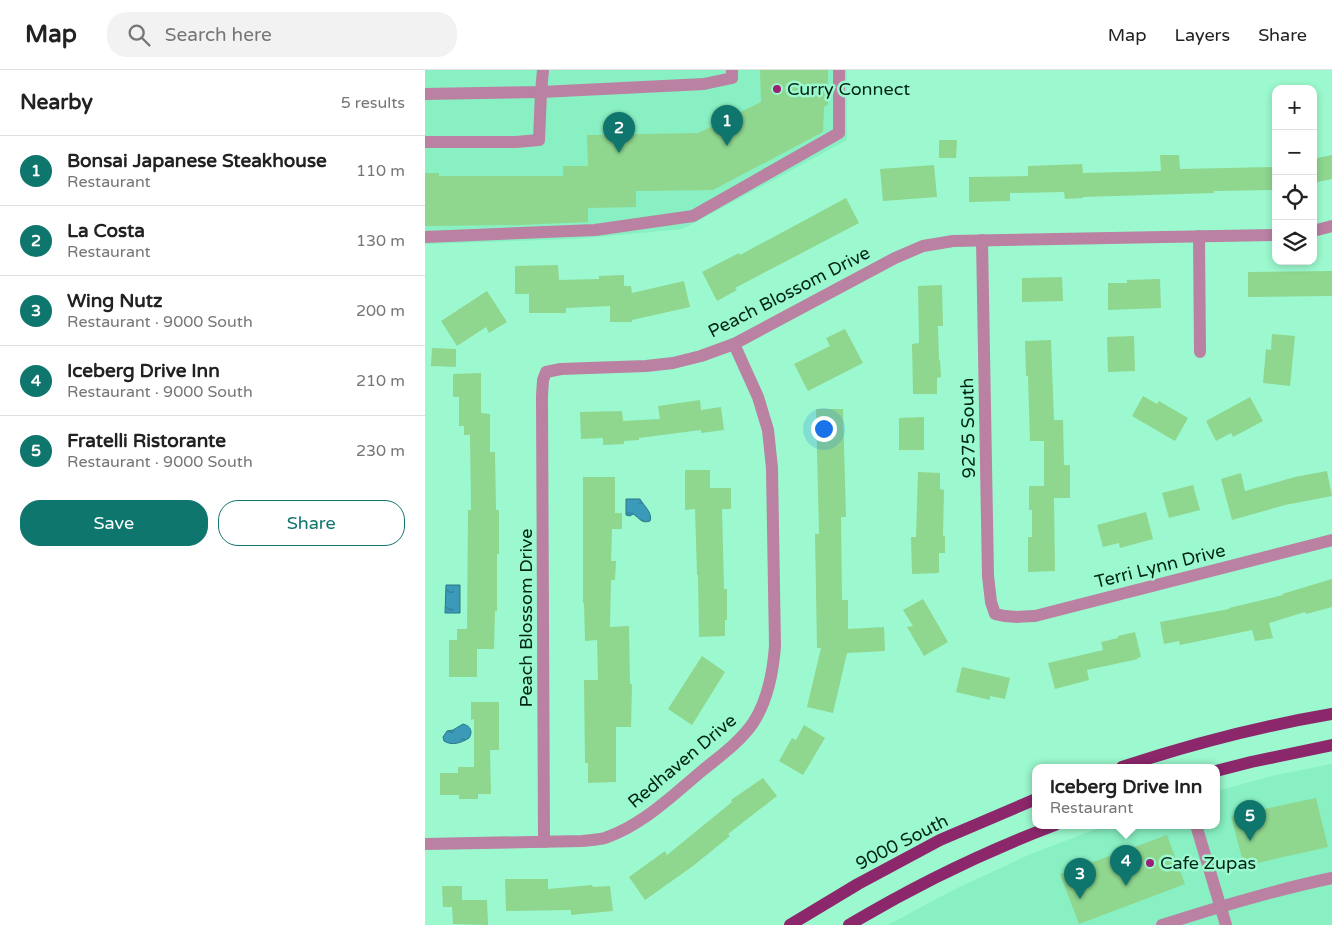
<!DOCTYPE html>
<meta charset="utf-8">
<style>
body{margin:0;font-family:"Varela Round",sans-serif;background:#f2f2f2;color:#222}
.controls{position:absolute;right:15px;top:15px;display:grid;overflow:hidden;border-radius:10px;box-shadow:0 2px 8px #0003}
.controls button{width:45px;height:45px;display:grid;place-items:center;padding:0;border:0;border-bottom:1px solid #e0e0e0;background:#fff;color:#222;font:25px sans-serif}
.you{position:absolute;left:398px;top:358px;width:18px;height:18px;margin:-12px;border:4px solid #fff;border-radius:50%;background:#1a73e8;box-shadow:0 0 0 8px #1a73e833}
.badge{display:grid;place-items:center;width:32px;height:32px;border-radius:50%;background:#0f766e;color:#fff;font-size:16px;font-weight:700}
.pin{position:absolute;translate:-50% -41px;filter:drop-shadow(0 1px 2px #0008)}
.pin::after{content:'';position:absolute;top:26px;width:18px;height:15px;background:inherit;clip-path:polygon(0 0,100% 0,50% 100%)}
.popup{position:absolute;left:607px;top:694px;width:188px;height:65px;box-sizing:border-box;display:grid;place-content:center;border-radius:10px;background:#fff;filter:drop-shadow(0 1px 4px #0005);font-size:16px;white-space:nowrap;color:#767676}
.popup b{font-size:19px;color:#222}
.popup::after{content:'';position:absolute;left:50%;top:100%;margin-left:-10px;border:10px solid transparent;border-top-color:#fff}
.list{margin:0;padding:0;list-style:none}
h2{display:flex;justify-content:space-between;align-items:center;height:65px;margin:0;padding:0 20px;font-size:21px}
h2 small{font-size:16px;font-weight:400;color:#767676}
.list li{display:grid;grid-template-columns:32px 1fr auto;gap:15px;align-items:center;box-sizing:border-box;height:70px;padding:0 20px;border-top:1px solid #e0e0e0}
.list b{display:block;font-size:19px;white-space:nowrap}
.list p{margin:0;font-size:16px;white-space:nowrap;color:#767676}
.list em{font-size:16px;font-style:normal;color:#767676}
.actions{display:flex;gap:10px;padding:15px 20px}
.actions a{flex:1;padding:11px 0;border:1px solid #0f766e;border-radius:20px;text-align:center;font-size:18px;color:#0f766e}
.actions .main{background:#0f766e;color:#fff}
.icon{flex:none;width:28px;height:28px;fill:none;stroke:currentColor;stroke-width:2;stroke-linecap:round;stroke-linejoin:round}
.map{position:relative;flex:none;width:907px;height:855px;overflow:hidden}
header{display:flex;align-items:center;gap:30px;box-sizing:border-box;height:70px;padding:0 25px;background:#fff;border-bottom:1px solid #e0e0e0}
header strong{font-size:24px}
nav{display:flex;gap:28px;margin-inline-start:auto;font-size:18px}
.search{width:350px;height:45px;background:#f2f2f2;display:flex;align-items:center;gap:12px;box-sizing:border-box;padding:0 18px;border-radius:20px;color:#767676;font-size:19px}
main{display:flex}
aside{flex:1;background:#fff}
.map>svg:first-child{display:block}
</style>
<header>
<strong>Map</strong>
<div class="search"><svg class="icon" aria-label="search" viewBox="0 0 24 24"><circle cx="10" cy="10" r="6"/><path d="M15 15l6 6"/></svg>Search here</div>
<nav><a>Map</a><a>Layers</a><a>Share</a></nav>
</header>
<main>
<aside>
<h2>Nearby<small>5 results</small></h2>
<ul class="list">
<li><span class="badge">1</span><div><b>Bonsai Japanese Steakhouse</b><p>Restaurant</p></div><em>110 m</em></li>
<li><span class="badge">2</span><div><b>La Costa</b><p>Restaurant</p></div><em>130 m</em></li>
<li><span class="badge">3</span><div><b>Wing Nutz</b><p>Restaurant · 9000 South</p></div><em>200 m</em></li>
<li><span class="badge">4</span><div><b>Iceberg Drive Inn</b><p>Restaurant · 9000 South</p></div><em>210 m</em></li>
<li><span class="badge">5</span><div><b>Fratelli Ristorante</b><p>Restaurant · 9000 South</p></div><em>230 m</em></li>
</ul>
<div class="actions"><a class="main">Save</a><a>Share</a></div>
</aside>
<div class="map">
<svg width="907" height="855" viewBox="0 0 907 855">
<defs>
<pattern id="water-ripples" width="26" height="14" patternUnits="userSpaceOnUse" patternTransform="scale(1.25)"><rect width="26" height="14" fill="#3c9ab9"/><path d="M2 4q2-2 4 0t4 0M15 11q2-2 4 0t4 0" fill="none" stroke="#307d95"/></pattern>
</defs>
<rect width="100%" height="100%" fill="#9cf9cf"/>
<g fill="#88f0c2">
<polygon points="0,0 422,0 422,70 258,159 150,169 0,174"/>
<polygon points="907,694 907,855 463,855 528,820 608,783 682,755 791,755 791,721 851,705"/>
</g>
<g fill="url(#water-ripples)" stroke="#2a7788">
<path d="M201,429h14c4,7 13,14 10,22 -9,3 -10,-3 -17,-7l-3,2 -4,-1z"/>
<polygon points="21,515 35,515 35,543 20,543"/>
<path d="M38,654c8,2 10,8 6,14 -8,5 -17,8 -25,3l-1,-4 4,-6 6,-1z"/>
</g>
<g fill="#8fd68e">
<polygon points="335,0 403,0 403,34 399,37 398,62 288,120 211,121 211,137 163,138 163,152 96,155 0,156 0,103 14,103 14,106 138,106 138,96 163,96 162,65 273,63 336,32"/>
<polygon points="514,70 532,70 531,88 514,88"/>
<polygon points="735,85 754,85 755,99 851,97 851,120 789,121 789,123 658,127 658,128 640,129 639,122 585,123 585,131 544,132 544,107 603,106 603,96 657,94 658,103 736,101"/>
<polygon points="907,85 907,109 888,113 888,89"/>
<polygon points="509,95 512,127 458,131 455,99"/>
<polygon points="421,128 434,153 310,218 312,220 292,231 277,202 314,183 315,185"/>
<polygon points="133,195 134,210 174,209 174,206 199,205 199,216 206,216 207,223 259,211 265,237 207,250 207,252 185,252 185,236 141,238 141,243 104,243 104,224 90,224 90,196"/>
<polygon points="907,201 907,226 823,227 823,202"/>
<polygon points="637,207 638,231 597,232 597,208"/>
<polygon points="735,209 736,238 683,240 683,213 702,213 702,210"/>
<polygon points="517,215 518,256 513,256 514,290 515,290 516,307 512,308 512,324 488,324 487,274 494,273 493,216"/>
<polygon points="62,221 82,252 64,263 61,257 32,276 16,251"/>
<polygon points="420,259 438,293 383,321 369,294 405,276 401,268"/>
<polygon points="847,264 870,266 865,316 838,313 841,279 846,280"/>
<polygon points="709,266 710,301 683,302 682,267"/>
<polygon points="626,270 629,350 638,350 639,395 645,395 645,428 629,428 630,501 603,502 603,467 607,467 607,440 604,440 604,416 619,416 619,371 605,371 603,306 601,306 600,271"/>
<polygon points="7,278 31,279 31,297 6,296"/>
<polygon points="56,303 56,343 65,344 65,382 70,382 71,440 74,440 74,484 72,484 72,541 70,541 69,579 52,579 52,607 24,607 24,570 32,570 32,559 42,559 43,440 46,440 45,365 39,365 39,356 34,356 34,327 28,327 28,304"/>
<polygon points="718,326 732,334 734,331 763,348 750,371 707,346"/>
<polygon points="825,327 838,351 808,367 806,363 791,371 781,351"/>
<polygon points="275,330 276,340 296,337 299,360 276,363 276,360 214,368 214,370 199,371 199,374 178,375 178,368 156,369 155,342 197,341 198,351 235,349 233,336"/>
<polygon points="391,339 418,339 421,447 416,447 417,530 423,530 423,559 459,557 460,581 422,583 408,643 382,637 396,578 392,578 390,464 394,464"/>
<polygon points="499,347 499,380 474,380 474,348"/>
<polygon points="260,400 285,400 285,418 306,418 306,439 297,439 299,519 302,519 302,550 300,550 300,566 274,567 273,505 272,505 270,439 260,440"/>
<polygon points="902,401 907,426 860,435 807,450 796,409 816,403 820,421 870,407"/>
<polygon points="493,402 515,403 515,419 519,420 518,466 520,466 520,483 514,483 514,503 487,504 486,467 491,467"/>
<polygon points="158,407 190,407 190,443 197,443 197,459 187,459 186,491 191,491 190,510 186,510 185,557 204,556 205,614 207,614 206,657 191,657 191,712 163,713 163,693 160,693 159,610 173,610 172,570 160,571 159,533 158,533"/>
<polygon points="768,415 775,440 744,448 737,423"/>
<polygon points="721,442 728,469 695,478 694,473 678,477 672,455"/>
<polygon points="907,509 907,537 881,544 880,542 844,553 848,568 830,571 827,560 755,575 754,571 739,574 735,552 804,539 804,538 858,525 857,524"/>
<polygon points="498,529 523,572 499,586 482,557 488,556 478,540"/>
<polygon points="710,562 716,587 712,588 713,589 662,600 664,610 630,619 623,593 678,580 676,572 693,568 693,566"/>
<polygon points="277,586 300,602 267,655 243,639"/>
<polygon points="537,597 585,608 580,629 565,626 565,630 531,622"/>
<polygon points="46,632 74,632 74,680 65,680 66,724 53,724 53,729 34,729 34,725 15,725 15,703 33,703 33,697 49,697 49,649 46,650"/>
<polygon points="379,655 400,668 378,705 354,691 367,668 371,670"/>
<polygon points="338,708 352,726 303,764 305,766 268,796 220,830 204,807 240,781 242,785 307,732 306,730"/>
<polygon points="891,728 903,777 819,796 806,746"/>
<polygon points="742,765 760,814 654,854 635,804"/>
<polygon points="80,809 123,809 123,819 167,815 168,817 185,816 188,841 146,845 146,840 81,841"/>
<polygon points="17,816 37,816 37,830 62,830 63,855 28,854 27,837 18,837"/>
</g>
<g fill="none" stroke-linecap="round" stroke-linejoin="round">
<g stroke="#ba81a2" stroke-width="12">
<polyline points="0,24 116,22 118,0"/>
<polyline points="0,72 91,72 114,70 116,22 279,14 307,8 307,0"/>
<polyline points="888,161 907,156"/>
<polyline points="774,166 775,282"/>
<polyline points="0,167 170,160 268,146 414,63 414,0"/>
<path d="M557,170l6,336 3,26 4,12c14,4 26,3 40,2l297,-76"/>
<polyline points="771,755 801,855"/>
<polyline points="119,772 117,326 118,310 121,302 136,299 221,296 248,293 276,286 309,274 470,188 498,176 528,171 851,165"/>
<path d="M0,774l157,-3c8,-1 16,-1 23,-3 38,-13 68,-43 98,-68 17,-14 37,-28 50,-47 15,-23 20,-50 22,-77l-3,-178 -4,-38 -10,-33 -24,-53"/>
<path d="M737,855c56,-18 112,-35 170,-47"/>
</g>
<g stroke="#8d276c" stroke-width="12">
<path d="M697,697c69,-23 139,-41 210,-53"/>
<polyline points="791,701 826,692 907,675"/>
<polyline points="365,855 433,814 515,770 611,729"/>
<path d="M424,855c65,-39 135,-73 206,-100"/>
</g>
</g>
<g fill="#9c2076" stroke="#9cf9cf" stroke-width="2">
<circle cx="352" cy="19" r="5"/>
<circle cx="725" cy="793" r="5"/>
</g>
<g text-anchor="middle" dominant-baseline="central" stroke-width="5" stroke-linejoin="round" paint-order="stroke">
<g font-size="18" fill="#002516" stroke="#9cf9cf" text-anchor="start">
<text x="362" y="19">Curry Connect</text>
<text x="735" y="793">Cafe Zupas</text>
</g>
<g font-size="18" fill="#002516" stroke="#9cf9cf">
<text transform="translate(364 222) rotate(-27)">Peach Blossom Drive</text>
<text transform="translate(543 358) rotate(-91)">9275 South</text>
<text transform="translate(735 496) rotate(-14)">Terri Lynn Drive</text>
<text transform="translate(101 548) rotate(-90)">Peach Blossom Drive</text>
<text transform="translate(257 691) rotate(-40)">Redhaven Drive</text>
<text transform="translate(477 772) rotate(-27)">9000 South</text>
</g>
</g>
</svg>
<div class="controls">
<button>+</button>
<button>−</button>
<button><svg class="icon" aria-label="locate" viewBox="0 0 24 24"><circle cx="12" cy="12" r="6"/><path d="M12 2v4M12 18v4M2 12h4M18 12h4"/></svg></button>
<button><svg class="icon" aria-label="layers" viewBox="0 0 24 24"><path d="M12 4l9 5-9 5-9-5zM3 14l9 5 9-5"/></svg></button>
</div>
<div class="you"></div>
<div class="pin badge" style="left:302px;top:76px">1</div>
<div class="pin badge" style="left:194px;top:83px">2</div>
<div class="pin badge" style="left:655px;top:829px">3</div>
<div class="pin badge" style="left:701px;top:816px">4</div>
<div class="popup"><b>Iceberg Drive Inn</b>Restaurant</div>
<div class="pin badge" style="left:825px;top:771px">5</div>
</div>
</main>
